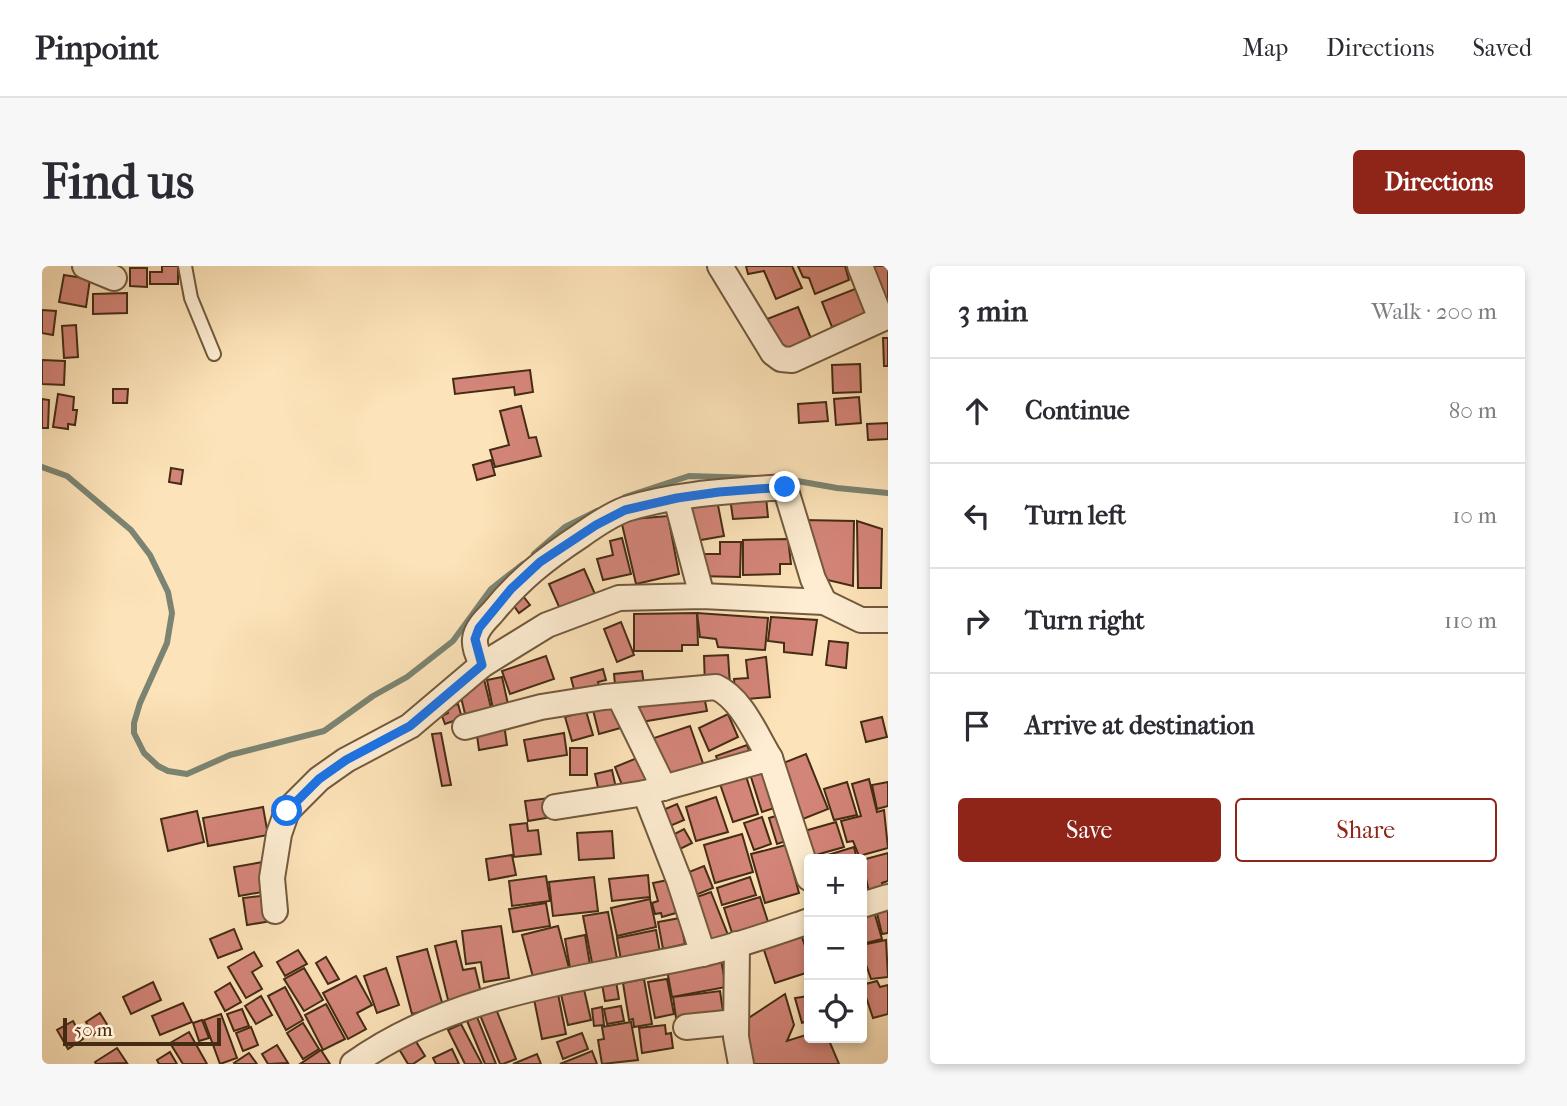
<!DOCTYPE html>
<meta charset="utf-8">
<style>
body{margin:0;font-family:"IM FELL French Canon",serif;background:#f7f7f7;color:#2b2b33}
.controls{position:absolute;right:21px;bottom:21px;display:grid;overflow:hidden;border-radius:7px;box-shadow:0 4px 10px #0003}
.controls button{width:63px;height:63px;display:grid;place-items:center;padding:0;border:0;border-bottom:2px solid #e1e1e2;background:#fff;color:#2b2b33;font:35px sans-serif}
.scale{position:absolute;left:21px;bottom:18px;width:158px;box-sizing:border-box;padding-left:7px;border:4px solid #442c14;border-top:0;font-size:19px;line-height:24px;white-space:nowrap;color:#442c14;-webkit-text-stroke:5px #feedd2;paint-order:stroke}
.stop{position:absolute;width:21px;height:21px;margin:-16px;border:5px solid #1a73e8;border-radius:50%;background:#fff}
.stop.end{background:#1a73e8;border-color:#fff;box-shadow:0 2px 7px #0008}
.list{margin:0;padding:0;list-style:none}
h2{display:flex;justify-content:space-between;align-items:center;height:91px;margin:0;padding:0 28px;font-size:30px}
h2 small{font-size:23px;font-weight:400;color:#7c7c81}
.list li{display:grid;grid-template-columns:46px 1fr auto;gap:21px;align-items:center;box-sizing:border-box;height:105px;padding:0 28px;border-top:2px solid #e1e1e2}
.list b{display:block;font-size:26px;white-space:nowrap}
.list em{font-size:23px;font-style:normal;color:#7c7c81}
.actions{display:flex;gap:14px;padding:21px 28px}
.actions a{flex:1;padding:16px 0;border:2px solid #8f2418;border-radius:7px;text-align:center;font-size:24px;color:#8f2418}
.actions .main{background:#8f2418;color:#fff}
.icon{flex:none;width:38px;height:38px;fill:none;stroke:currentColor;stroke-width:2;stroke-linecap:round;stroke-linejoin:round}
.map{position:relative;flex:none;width:846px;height:798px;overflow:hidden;border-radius:7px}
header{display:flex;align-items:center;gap:42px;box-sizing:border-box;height:98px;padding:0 35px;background:#fff;border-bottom:2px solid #e1e1e2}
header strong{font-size:33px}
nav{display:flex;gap:38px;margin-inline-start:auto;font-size:24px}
.intro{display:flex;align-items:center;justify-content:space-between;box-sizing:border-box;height:168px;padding:0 42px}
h1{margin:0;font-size:49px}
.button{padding:18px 32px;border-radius:7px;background:#8f2418;color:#fff;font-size:24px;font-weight:700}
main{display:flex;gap:42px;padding:0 42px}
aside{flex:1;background:#fff;border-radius:7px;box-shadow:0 4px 10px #0003}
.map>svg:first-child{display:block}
</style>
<header>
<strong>Pinpoint</strong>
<nav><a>Map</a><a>Directions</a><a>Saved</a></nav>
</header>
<div class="intro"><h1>Find us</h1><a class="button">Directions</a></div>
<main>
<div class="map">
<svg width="846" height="798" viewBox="0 0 846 798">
<rect width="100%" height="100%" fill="#fde3b9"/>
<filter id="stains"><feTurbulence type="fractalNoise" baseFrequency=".00286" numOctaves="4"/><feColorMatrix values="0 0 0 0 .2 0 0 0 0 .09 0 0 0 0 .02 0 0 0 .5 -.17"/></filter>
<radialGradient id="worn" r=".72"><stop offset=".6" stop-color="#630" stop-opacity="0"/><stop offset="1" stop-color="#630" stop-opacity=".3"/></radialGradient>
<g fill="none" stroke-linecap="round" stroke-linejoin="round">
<g stroke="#7b8472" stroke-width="6">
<polyline points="0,201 25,210 89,264 108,289 126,326 130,347 125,377 98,437 92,457 92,467 102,487 116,500 126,505 145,508 188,489 282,465 331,430 365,411 411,375 449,323 481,298"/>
<polyline points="744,213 795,222 846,227"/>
<polyline points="583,231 647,210 713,212"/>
<polyline points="492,288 523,261 555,245"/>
</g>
</g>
<g fill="#d48579" stroke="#442c14" stroke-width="2">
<polygon points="120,0 136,0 136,18 108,18 108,6 120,6"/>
<polygon points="704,0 750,0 760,22 734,33 722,5 706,8"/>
<polygon points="756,0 803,0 807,14 773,28 767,12 761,11"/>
<polygon points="823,0 846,0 846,32 839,34"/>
<polygon points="88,2 105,2 105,21 88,20"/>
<polygon points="22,9 48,13 44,41 17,36"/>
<polygon points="818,21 828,47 790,61 780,36"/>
<polygon points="85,27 85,47 51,48 51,28"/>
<polygon points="756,41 770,75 739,87 725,53"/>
<polygon points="0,44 14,45 11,69 0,67"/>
<polygon points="34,59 36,91 22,92 20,60"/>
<polygon points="841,72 846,72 846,100 842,100"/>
<polygon points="0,94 23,95 22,119 0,118"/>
<polygon points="818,98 819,126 791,127 790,99"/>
<polygon points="488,104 491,126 473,129 472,121 413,128 411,113"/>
<polygon points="71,123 86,123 85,137 71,137"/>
<polygon points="16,128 32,131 31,144 35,144 33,159 26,158 26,163 11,161"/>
<polygon points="817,131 819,157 794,159 792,133"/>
<polygon points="0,133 7,134 6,162 0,162"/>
<polygon points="784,136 786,155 757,157 756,138"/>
<polygon points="479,140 487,172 494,171 499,190 453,201 448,184 467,179 458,145"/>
<polygon points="846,157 846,173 826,174 825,158"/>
<polygon points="449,194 453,209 435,214 431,199"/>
<polygon points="129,202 141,204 139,218 127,216"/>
<polygon points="674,229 682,270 653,275 640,233"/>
<polygon points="724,231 726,251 691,253 688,232"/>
<polygon points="626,250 637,308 594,318 579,254"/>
<polygon points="761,254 812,255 811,320 777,312"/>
<polygon points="815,255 840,263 839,322 816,322"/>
<polygon points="580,272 589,308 561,314 555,293 571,289 568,275"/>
<polygon points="746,273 749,298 738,298 738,308 701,309 701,274"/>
<polygon points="678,276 699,276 698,311 656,310 657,288 678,288"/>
<polygon points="542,303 553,328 518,343 507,318"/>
<polygon points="478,326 488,339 477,347 467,333"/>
<polygon points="655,347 656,379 640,379 640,385 592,385 592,348"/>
<polygon points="655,347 726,352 723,384 676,381 674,373 658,371"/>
<polygon points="729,351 775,354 770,389 742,386 742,377 726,375"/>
<polygon points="579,356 592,389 575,396 562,363"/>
<polygon points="787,375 806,377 804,402 784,399"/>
<polygon points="686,389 688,419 663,420 662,390"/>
<polygon points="504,390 512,413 468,428 460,405"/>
<polygon points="724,391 728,431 694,434 692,413 706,412 704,394"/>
<polygon points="561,403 564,414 556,416 558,426 533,427 529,412"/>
<polygon points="600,405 603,425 574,429 572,408"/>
<polygon points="460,411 468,447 451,443 445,414"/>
<polygon points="442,413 450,446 424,452 416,419"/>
<polygon points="661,425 665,445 593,457 589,437"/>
<polygon points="576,437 582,461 557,468 551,444"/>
<polygon points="416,438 420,452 403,458 400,450 406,447 404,442"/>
<polygon points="544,445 551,469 530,475 523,451"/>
<polygon points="686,448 696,471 667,485 657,462"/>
<polygon points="840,451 845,471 824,476 819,456"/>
<polygon points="462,458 465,479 437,484 434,462"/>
<polygon points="648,460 663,503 622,518 606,474"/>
<polygon points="399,467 409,519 400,520 390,468"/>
<polygon points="522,467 525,489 486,495 482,474"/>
<polygon points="705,479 709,490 678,501 674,490"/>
<rect x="528" y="482" width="17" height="27"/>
<polygon points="764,488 786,543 756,555 734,500"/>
<polygon points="600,490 610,513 582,524 573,501"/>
<polygon points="725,503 738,540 720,546 708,508"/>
<polygon points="570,504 574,522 557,526 553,508"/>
<polygon points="704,510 716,548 691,556 678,518"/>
<polygon points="827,513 835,546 842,544 846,582 817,590 811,575 805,576 799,555 819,550 810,518"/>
<polygon points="805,516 815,549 792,554 782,523"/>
<polygon points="846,516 846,540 835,543 830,519"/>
<polygon points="674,531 686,566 654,575 644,541"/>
<polygon points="507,532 510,551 486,555 483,535"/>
<polygon points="635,538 642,554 621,563 614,547"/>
<polygon points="221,541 226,569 166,580 161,552"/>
<polygon points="155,545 162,576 126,585 119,553"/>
<polygon points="741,548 750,573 735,578 727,552"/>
<polygon points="720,551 729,578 712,584 702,557"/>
<polygon points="794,556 802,581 767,591 759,566"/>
<polygon points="485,557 486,565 496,564 499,588 472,591 468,559"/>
<polygon points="642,563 650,577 632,586 625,572"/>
<polygon points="570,565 572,592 537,594 535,567"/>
<polygon points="700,568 711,606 673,617 662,579"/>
<polygon points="744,579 757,627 723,637 709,588"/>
<polygon points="812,581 815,593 787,593 786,589"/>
<polygon points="846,587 846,615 840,617 843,627 828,631 820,594"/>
<polygon points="470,589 474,609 447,614 444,593"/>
<polygon points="221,596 226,625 197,630 192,601"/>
<polygon points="662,600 671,622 646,632 637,610"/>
<polygon points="606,609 608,631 570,635 567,613"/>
<polygon points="504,610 508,635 470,640 467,615"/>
<polygon points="552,611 556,645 511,650 507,616"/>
<polygon points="708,611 714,629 680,639 675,622"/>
<polygon points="626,614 634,647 620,651 619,647 613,648 610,637 616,635 611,617"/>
<polygon points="669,626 686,669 666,677 649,633"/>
<polygon points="226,629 230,655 205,659 201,632"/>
<polygon points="718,631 728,662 692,673 682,642"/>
<polygon points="608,633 614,661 575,670 569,642"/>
<polygon points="504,637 508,660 471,666 467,643"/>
<polygon points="846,640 846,667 840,668 834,643"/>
<polygon points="831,642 840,673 820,678 820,645"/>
<polygon points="566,646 576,698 551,702 541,650"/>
<polygon points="638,652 643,678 621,683 616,656"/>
<polygon points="459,660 467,712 442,716 439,696 424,698 420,665"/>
<polygon points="516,660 527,702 491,711 480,669"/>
<polygon points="192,663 200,683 176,692 168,673"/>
<polygon points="614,664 618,686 579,694 575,672"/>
<polygon points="759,668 767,692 767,706 733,717 721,681"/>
<polygon points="543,669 548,699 528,702 523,673"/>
<polygon points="844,674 846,711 829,713 820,687 820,679"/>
<polygon points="414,675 421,704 433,702 441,735 408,742 393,680"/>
<polygon points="385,683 401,740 370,748 355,691"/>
<polygon points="256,684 265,698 243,710 235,696"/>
<polygon points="212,686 220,700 210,706 220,723 204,732 186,701"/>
<polygon points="678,688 684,721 630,731 625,704"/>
<polygon points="284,691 297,713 286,718 274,697"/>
<polygon points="262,702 281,734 262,745 242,713"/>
<polygon points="344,702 357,739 335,747 322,710"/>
<polygon points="314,710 330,739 315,747 324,763 306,773 281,727"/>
<polygon points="602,713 610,758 592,761 591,753 587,754 581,717"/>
<polygon points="625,713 632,748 613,752 606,716"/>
<polygon points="574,715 577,733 563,735 560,718"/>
<polygon points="835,715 838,721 846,719 846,748 831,752 820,719"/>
<polygon points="111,716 119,734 89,748 81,731"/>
<polygon points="188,717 199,736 183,745 173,726"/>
<polygon points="541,719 549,754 526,759 518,724"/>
<polygon points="243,721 261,754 244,764 226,730"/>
<polygon points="678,725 682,752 635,759 631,731"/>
<polygon points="516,728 524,768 500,773 492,733"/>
<polygon points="743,728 752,759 745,775 767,768 767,772 786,772 797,798 711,798 702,755"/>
<polygon points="219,730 230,749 214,758 203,740"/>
<polygon points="767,730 767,754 760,757 753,732"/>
<polygon points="141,737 150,756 118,769 110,750"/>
<polygon points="284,738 303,773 281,784 263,749"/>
<polygon points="579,740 582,755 565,758 562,743"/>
<polygon points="560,741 562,759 552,760 550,743"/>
<polygon points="200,743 207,760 192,765 185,748"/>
<polygon points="454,743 474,793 461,798 458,798 438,749"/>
<polygon points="58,747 66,760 52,769 44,756"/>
<polygon points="179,748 195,792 178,798 162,754"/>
<polygon points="435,751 454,798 443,798 425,755"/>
<polygon points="160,754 167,772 157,775 151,757"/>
<polygon points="31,755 41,773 26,783 15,764"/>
<polygon points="589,756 596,794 560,798 556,774 562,773 560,761"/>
<polygon points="261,757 277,783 261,793 245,767"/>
<polygon points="419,758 440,798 423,798 406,764"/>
<polygon points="623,759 624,768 629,767 631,782 600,787 597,762"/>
<polygon points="209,761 216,779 201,785 194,767"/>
<polygon points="147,766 165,798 141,798 128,777"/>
<polygon points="540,767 546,783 521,793 515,776"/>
<polygon points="373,774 383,790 371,798 366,798 357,783"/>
<polygon points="235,779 246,797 226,798 220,788"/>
<polygon points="75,782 85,797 54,798 53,796"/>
<polygon points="410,783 417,798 394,798 391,792"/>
<polygon points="279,784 288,798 258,798"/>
<polygon points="550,785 555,798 518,798"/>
<polygon points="128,786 135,798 117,798 115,794"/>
<polygon points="207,787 215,798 193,798 192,797"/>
<polygon points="495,788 499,798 471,798"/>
</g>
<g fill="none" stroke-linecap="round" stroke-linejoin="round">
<defs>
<polyline id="service" points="143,0 149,32 172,88"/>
<g id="minor">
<polyline points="43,0 72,12"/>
<polyline points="678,0 731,87 739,93 750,94 846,50"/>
<polyline points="818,0 839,53"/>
<polyline points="634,232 660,330"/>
<path d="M440,399c-3,-8 -8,-17 -7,-26 1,-10 10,-19 17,-26 27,-33 53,-54 88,-77 14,-10 30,-21 46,-27 51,-16 107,-18 159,-22l28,92 11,23"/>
<polyline points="577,430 622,522"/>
<path d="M423,461l76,-20 63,-10 112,-10c26,12 40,48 54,71"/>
<polyline points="603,527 637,614 661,688"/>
<polyline points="513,541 603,527 728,492 767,612"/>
<polyline points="820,639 846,631"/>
<polyline points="233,645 230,612 237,568 245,545 277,513 304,494 368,460 440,399 505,359 577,332 660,330 782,336 819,354 846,354"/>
<polyline points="695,678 694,771 699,798"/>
<polyline points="644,761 694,756"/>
<path d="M311,798c102,-73 230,-84 349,-110 36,-8 72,-21 107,-33"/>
</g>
</defs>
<use href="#service" stroke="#725a3d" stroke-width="16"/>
<use href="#minor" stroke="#725a3d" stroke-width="28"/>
<use href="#service" stroke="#feedd2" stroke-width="12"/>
<use href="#minor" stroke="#feedd2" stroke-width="24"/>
</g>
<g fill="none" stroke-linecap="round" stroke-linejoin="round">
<polyline stroke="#1a73e8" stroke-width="9" points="245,545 277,513 304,494 368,460 440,399 433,373 437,362 469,323 498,296 554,259 583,244 635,232 677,226 743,221"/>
</g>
<rect width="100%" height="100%" filter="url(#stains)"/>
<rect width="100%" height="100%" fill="url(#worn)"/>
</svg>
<div class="controls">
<button>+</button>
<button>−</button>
<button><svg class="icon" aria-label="locate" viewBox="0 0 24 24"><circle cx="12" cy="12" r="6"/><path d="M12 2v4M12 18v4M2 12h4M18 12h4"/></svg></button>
</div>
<div class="scale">50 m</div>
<div class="stop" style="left:245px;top:545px"></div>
<div class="stop end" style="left:743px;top:221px"></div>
</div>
<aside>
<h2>3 min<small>Walk · 200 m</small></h2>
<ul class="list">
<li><svg class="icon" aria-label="ahead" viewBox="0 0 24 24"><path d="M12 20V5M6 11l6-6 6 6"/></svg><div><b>Continue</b></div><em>80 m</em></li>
<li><svg class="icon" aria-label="left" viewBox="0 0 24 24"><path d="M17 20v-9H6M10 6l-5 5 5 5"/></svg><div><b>Turn left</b></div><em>10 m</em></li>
<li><svg class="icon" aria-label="right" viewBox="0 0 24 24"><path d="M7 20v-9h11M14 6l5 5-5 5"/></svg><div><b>Turn right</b></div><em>110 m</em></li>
<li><svg class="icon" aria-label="arrive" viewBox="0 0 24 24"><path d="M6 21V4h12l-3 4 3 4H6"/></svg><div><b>Arrive at destination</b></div></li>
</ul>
<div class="actions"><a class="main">Save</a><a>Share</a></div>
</aside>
</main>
